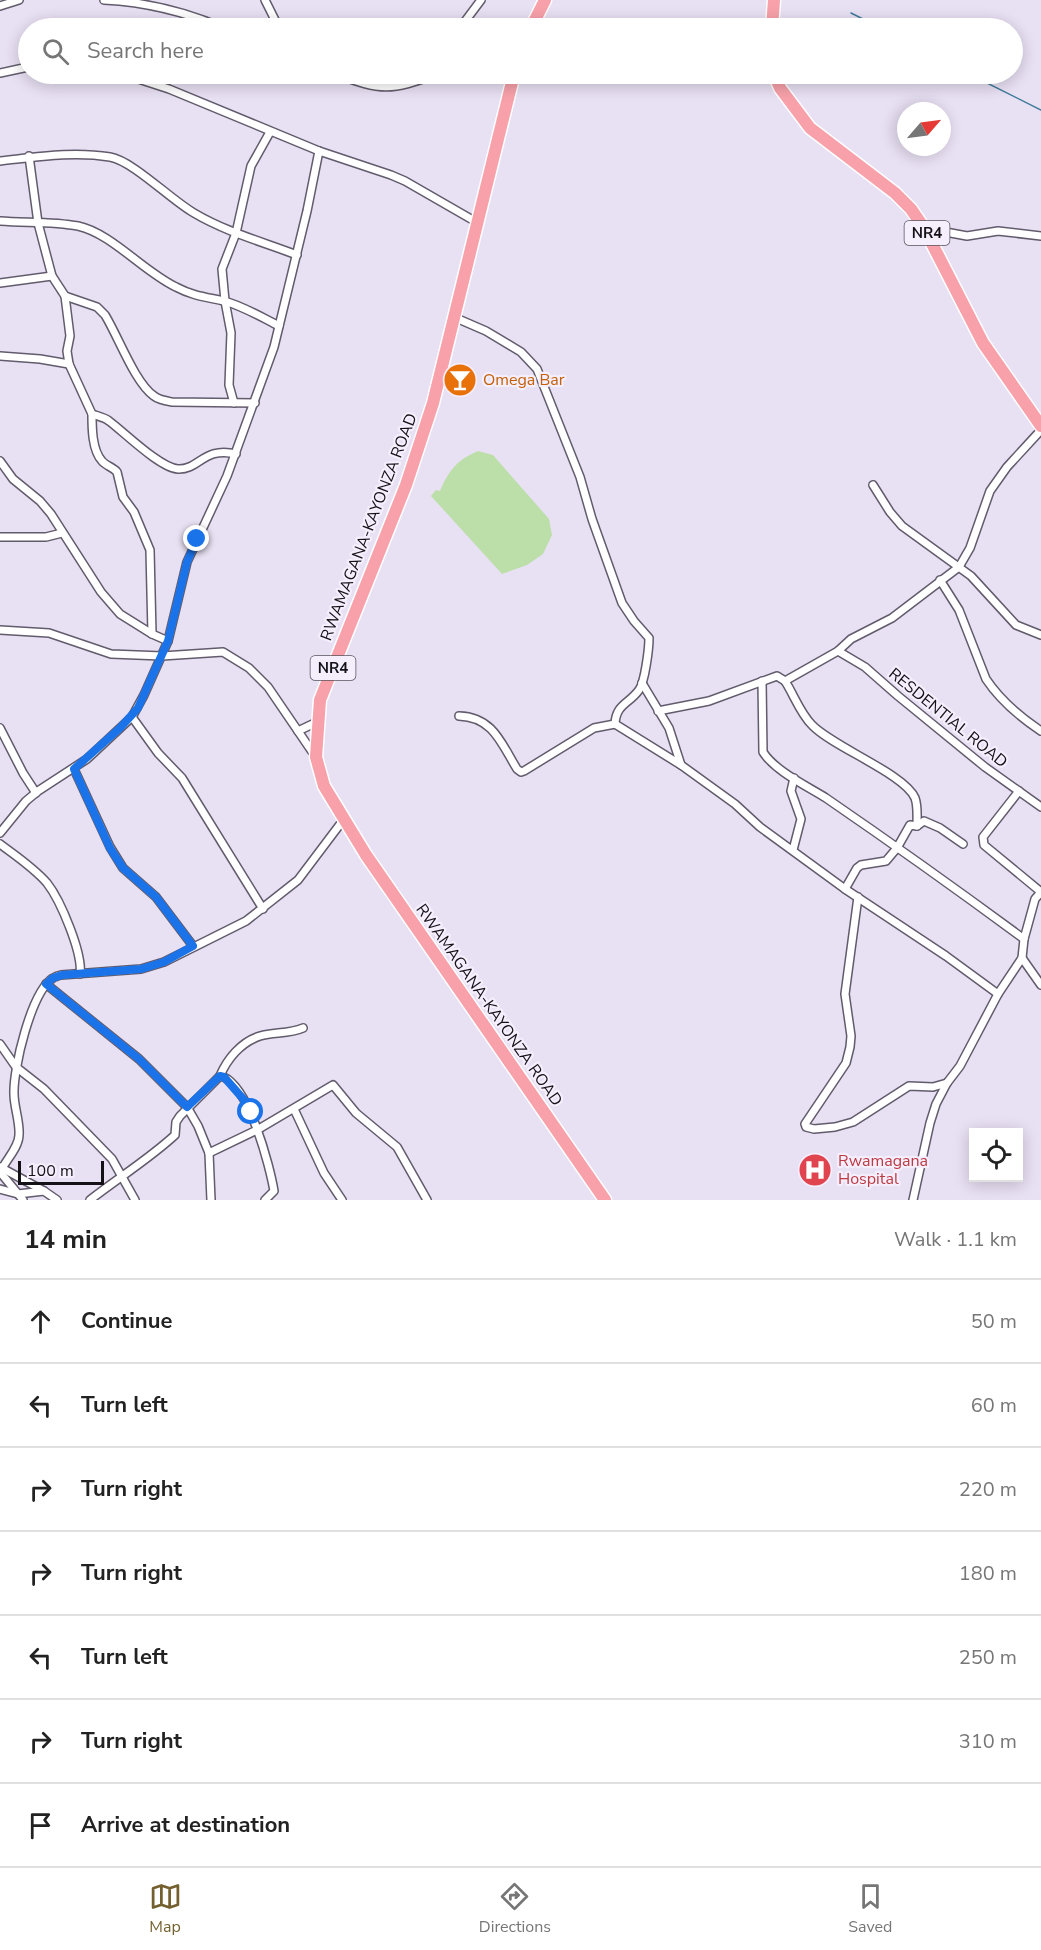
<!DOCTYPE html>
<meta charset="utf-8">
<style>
body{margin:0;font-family:"Nunito Sans",sans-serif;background:#f2f2f2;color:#222}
.controls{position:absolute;right:18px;bottom:18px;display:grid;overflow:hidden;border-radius:0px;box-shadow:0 3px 15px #0003}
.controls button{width:54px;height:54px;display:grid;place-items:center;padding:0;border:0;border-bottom:2px solid #e0e0e0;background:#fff;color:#222;font:30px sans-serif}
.compass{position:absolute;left:897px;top:102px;width:54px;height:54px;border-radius:50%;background:#fff;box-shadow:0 3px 15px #0003;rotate:62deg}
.scale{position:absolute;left:18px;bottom:15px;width:86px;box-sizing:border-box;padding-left:6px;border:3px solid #141117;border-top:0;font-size:16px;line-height:21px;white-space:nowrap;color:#141117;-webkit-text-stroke:4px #f4eefd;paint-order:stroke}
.stop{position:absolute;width:18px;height:18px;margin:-14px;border:4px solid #1a73e8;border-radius:50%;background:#fff}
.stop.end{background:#1a73e8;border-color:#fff;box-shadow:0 2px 6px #0008}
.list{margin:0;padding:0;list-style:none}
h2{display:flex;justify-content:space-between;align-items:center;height:78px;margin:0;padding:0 24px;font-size:26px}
h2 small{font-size:20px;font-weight:400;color:#767676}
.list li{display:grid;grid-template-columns:39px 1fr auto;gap:18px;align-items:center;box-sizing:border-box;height:84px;padding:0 24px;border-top:2px solid #e0e0e0}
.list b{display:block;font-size:22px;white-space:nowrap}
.list em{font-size:20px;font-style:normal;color:#767676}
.icon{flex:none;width:33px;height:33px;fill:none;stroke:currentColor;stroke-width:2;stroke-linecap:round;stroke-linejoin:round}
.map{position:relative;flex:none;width:1041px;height:1200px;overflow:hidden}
.search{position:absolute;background:#fff;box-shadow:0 3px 15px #0003;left:18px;right:18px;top:18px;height:66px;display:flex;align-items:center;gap:15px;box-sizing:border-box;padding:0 21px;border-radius:33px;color:#767676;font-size:22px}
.sheet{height:666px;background:#fff}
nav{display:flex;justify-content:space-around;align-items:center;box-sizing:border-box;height:84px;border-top:2px solid #e0e0e0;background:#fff;font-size:16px;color:#767676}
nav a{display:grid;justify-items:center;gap:3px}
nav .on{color:#74602f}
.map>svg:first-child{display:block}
</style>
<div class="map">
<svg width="1041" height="1200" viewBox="0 0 1041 1200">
<rect width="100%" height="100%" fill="#e8e0f3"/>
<path fill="#bcdfa9" d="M478,451l15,4 56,64 3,16 -9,19 -16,11 -25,9 -71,-78 5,-6 4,1c9,-21 17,-31 38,-40z"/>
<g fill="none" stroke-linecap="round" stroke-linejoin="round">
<g stroke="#427b9c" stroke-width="1.5">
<polyline points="851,13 881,28"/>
<polyline points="969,74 1041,110"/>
</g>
<defs>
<g id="street">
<path d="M104,0c40,2 82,12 119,28"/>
<polyline points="265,0 279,28"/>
<polyline points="0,6 19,0"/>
<polyline points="460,28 481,0"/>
<polyline points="0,73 28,67"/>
<polyline points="123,74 169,89 319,151 391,175 405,181 478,223"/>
<path d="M336,74c46,17 54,17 101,0"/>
<path d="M29,156l9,67 14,53 13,20 32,11 8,8c13,21 30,68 49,81 5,4 12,5 18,6l83,1"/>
<path d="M0,161c37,-4 73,-10 110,-4 23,4 61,43 84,56 32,19 69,29 103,42"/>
<path d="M0,221c25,2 53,0 78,5 33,7 66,46 98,61 17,9 30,10 48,14 19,5 37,16 55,25"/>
<polyline points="924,228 967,236 998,231 1041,236"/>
<polyline points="0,283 52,276"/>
<path d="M65,296l5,40 -3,15 2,13 23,50c5,2 12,3 17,7 15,11 51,47 69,48 21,1 26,-23 58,-15"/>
<path d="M456,318l30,13 35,21 16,17 43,108 12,42 30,84 12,18 15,17c0,10 -4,44 -10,52 -10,14 -23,14 -24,34l-21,4 -70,43 -3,1 -4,-3c-16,-26 -24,-52 -58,-53"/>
<polyline points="0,356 40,359 69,364"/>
<polyline points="234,403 229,385 231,333 225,301 222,269 236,233 251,166 270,132"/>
<path d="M92,414c0,14 0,36 10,47 4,5 11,6 15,11l6,25 11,15 16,38 2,84"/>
<polyline points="0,461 13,479 40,501 51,514 101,592 120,614 152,634 168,641"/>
<polyline points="873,485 890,512 902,526 971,576 1016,625 1041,635"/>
<polyline points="0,537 46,537 62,533"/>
<path d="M940,580l19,30 27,69c14,21 34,38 55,52"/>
<polyline points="0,630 49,633 111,654 162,656 223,652 249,668 268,687 298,731 317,722"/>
<polyline points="838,651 865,667 898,696 985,767 1041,807"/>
<path d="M762,681l1,71c12,19 44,34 63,46 67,46 133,93 198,141"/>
<path d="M785,681c9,14 15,32 27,44 21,22 93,49 103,73 3,8 2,19 2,28"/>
<polyline points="642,683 669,728 681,765 735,804 760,827 845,889 946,956 998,994"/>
<polyline points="658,711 709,701 777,676 785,681 838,651 851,639 892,618 959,567 970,548 990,491 1007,467 1041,430"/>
<polyline points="132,717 158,753 182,778 263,909"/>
<polyline points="615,724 681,765"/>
<polyline points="0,728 23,773 36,793"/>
<polyline points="298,731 315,756"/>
<polyline points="74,769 110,847 123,868 156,897 193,946"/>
<polyline points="1019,791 983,837 984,845 1041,892"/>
<polyline points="0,833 26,801 38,791 87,759 132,717 144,695 168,641 187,562 227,476 274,347 307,211 319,151"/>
<path d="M0,844c16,12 34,24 47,39 14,18 36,71 33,91"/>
<polyline points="793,850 801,819 791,791 794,778"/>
<polyline points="845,889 857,868 861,865 886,861 897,848 910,825 917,826 924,821 940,828 963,844"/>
<polyline points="858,897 845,994 851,1036 850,1047 846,1063 805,1124 806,1127 814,1129 835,1127 853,1122 909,1086 933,1087 947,1083"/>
<polyline points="1022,958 1041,985"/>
<polyline points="46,984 139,1059 187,1107 198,1126 209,1153 211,1200"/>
<polyline points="0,1044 16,1067 44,1089 112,1159 135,1200"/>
<path d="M220,1076c7,-17 21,-34 40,-40 14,-4 29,-2 43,-8"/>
<polyline points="294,1109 324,1173 342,1200"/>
<polyline points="209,1153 257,1130 333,1085 356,1113 397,1147 427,1200"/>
<polyline points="0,1167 44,1191 57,1200"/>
<path d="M3,1167c5,-9 16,-21 16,-32 1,-13 -5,-28 -5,-41 -1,-25 17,-102 39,-116 0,-1 8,-3 8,-3l80,-6 23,-7 82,-41 52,-41 46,-61"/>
<polyline points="0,1172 23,1200"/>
<polyline points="0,1189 18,1194 44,1191"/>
<path d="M90,1200c28,-22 59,-41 85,-65l1,-13 4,-6 40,-40c28,5 50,91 54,115l-9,9"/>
<polyline points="913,1200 930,1123 936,1104 947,1083 960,1066 998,994 1022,958 1024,939 1032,910 1035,899 1041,892"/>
</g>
<g id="highway">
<polyline points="531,28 545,0"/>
<polyline points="772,28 774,0"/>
<polyline points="514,74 433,403 406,485 320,700 316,757 324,786 366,855 605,1200"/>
<polyline points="774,74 780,88 810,128 895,193 911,209 924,228 983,343 1041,426"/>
</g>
</defs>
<use href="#street" stroke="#625b6c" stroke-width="10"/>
<use href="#highway" stroke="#fff" stroke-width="15"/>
<use href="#street" stroke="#fff" stroke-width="7"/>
<use href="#highway" stroke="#f8a1aa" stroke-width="12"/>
</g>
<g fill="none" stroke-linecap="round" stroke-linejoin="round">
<polyline stroke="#1a73e8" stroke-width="8" points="197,539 187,562 168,641 138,708 120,728 74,769 110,848 123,868 156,897 193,946 164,962 141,969 62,975 53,978 46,984 139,1059 187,1107 220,1076 224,1077 245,1101 251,1112"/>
</g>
<defs>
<symbol id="bar-disc" viewBox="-11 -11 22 22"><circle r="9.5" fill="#e8710a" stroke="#f4eefd"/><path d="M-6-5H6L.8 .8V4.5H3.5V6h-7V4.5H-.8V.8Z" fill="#fff"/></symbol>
<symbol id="hospital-disc" viewBox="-11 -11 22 22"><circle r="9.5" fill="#e0444e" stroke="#f4eefd"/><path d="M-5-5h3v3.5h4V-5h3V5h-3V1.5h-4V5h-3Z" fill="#fff"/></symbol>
</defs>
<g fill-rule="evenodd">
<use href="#bar-disc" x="441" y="361" width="38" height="38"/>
<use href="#hospital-disc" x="796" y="1151" width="38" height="38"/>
</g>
<g text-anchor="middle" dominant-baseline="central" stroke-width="4.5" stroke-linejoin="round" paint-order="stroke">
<g fill="#f4eefd" stroke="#57535c" stroke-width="1.5">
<rect x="904.5" y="221" width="45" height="24" rx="4.5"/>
<rect x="310.5" y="656" width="45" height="24" rx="4.5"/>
</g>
<g font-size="15" font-weight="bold" fill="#141117">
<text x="927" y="233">NR4</text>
<text x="333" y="668">NR4</text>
</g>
<g font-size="16" fill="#c56008" stroke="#f4eefd" text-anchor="start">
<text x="483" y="380">Omega Bar</text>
</g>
<g font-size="16" fill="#141117" stroke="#f4eefd">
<text transform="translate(369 527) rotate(-69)">RWAMAGANA-KAYONZA ROAD</text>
<text transform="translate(948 718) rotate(39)">RESDENTIAL ROAD</text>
<text transform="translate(489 1005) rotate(55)">RWAMAGANA-KAYONZA ROAD</text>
</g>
<g font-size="16" fill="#be3a42" stroke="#f4eefd" text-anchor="start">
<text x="838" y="1161">Rwamagana<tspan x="838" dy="18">Hospital</tspan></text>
</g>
</g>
</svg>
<div class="controls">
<button><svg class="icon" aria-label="locate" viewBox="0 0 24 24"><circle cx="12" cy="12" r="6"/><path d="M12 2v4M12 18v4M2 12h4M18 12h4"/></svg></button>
</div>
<svg class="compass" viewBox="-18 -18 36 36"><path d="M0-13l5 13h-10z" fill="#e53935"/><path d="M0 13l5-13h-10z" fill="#767676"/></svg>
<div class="scale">100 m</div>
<div class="stop" style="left:251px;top:1112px"></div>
<div class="stop end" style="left:197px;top:539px"></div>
<div class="search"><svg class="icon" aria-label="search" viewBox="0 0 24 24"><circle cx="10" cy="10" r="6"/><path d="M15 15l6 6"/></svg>Search here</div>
</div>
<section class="sheet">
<h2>14 min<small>Walk · 1.1 km</small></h2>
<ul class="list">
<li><svg class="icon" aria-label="ahead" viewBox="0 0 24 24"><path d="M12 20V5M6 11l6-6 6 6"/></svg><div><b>Continue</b></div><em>50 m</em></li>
<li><svg class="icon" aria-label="left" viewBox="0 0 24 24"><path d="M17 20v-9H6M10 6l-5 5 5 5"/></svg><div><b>Turn left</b></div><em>60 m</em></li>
<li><svg class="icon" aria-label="right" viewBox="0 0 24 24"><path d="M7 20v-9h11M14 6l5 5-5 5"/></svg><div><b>Turn right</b></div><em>220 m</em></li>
<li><svg class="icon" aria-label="right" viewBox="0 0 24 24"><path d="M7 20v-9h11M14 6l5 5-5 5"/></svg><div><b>Turn right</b></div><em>180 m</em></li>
<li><svg class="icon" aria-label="left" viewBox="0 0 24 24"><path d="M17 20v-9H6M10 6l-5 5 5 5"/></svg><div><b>Turn left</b></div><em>250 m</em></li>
<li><svg class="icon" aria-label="right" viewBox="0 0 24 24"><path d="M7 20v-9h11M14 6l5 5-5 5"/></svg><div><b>Turn right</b></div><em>310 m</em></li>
<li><svg class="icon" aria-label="arrive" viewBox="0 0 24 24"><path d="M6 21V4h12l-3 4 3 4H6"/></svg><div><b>Arrive at destination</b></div></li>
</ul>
</section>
<nav>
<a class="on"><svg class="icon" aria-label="map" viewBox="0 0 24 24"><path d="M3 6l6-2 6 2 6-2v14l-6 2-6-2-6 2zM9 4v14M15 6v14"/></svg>Map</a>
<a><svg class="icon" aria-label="directions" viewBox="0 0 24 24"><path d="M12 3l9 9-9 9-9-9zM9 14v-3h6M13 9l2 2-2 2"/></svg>Directions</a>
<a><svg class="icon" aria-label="saved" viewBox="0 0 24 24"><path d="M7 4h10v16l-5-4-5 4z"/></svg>Saved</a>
</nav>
